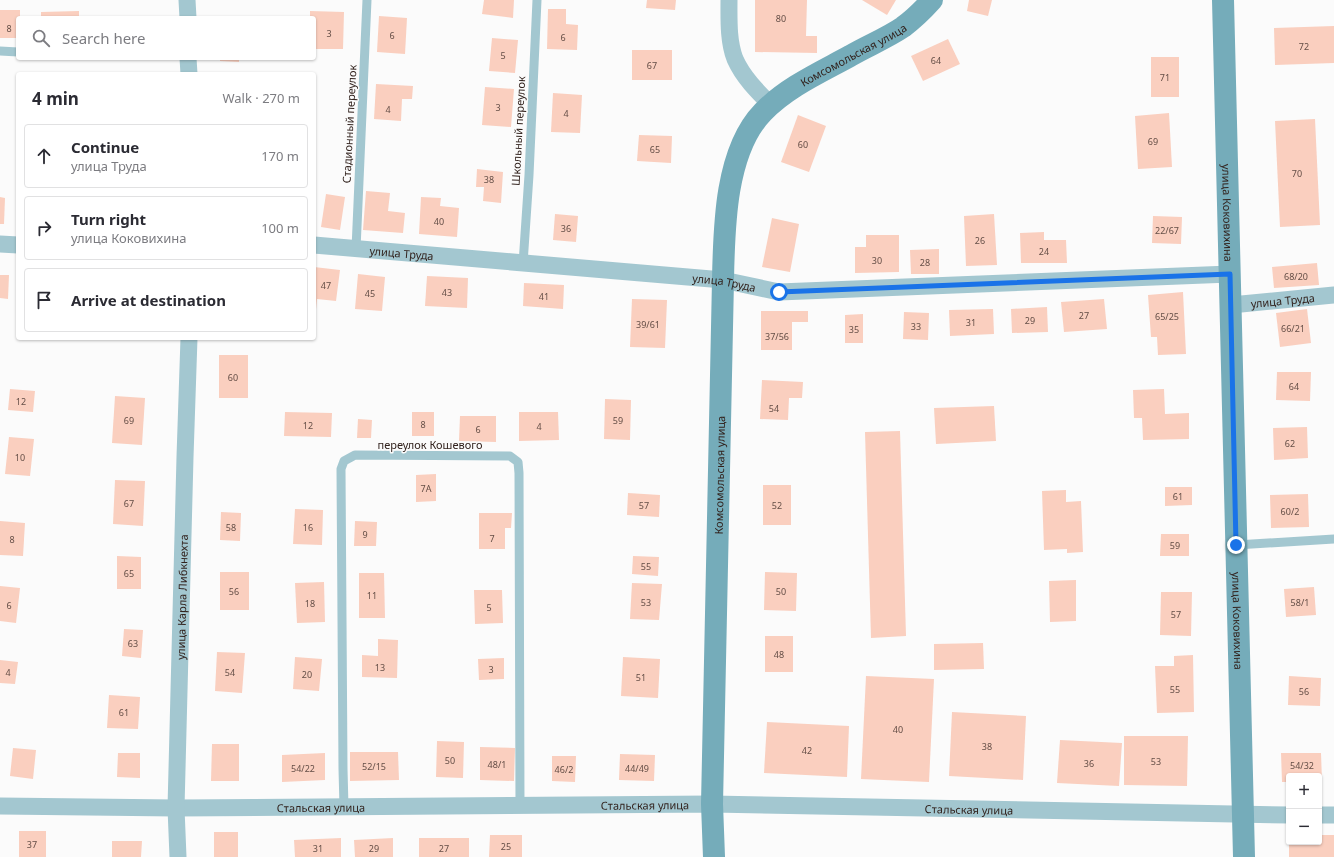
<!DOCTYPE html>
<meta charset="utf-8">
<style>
body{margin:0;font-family:"Noto Sans",sans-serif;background:#f2f2f3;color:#2b2b33}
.controls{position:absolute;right:12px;bottom:12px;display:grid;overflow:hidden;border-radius:4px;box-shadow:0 1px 3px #0004}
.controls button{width:36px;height:36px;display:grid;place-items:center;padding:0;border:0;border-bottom:1px solid #e1e1e2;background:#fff;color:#2b2b33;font:20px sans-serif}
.stop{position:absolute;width:12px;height:12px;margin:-9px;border:3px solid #1a73e8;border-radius:50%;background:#fff}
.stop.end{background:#1a73e8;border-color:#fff;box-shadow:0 1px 4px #0008}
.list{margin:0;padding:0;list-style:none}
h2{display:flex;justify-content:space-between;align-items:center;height:52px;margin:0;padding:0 16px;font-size:17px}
h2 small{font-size:13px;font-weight:400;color:#7c7c81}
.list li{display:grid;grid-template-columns:26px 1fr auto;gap:12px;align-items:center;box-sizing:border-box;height:64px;margin:0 8px 8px;padding:0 8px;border:1px solid #e1e1e2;border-radius:4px}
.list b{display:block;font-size:15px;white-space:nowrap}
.list p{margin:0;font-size:13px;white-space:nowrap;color:#7c7c81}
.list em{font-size:13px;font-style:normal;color:#7c7c81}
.icon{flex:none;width:22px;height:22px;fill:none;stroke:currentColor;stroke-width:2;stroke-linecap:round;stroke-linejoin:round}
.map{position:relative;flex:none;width:1334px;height:857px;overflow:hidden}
.search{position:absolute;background:#fff;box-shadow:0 1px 3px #0004;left:16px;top:16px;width:300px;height:44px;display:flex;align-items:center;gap:10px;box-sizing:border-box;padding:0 14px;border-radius:4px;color:#7c7c81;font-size:15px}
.panel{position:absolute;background:#fff;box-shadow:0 1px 3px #0004;left:16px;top:72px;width:300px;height:268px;border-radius:4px}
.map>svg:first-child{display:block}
</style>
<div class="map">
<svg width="1334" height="857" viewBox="0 0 1334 857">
<rect width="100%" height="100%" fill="#fbfbfb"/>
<g fill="#facfbf">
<polygon points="484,0 514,0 513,18 482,14"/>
<polygon points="647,0 676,0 675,10 646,8"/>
<polygon points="755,0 807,0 806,36 817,36 817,53 755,52"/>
<polygon points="862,0 896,0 887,15"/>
<polygon points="969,0 992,0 988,16 967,11"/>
<polygon points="548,9 566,9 566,24 578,25 577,50 547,49"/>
<polygon points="0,10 20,10 20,18 18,18 18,38 0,38"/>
<polygon points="79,11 79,18 41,18 41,12"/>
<polygon points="310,11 344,12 343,49 314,49 314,18 310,18"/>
<polygon points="379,16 407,18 405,54 377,52"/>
<polygon points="1334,26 1334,63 1275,65 1274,28"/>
<polygon points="492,38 518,40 515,73 489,71"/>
<polygon points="948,39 960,64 923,81 911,56"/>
<rect x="632" y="50" width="40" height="30"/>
<rect x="1151" y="57" width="28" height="40"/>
<polygon points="220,58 239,58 239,62 220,61"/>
<polygon points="376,84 413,86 412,99 402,99 401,121 374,119"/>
<polygon points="485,87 514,89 511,127 482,125"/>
<polygon points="553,93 582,95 580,133 551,132"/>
<polygon points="1169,113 1172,167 1138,169 1135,116"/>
<polygon points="798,115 826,126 809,172 781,162"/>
<polygon points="1315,119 1320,225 1280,227 1275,121"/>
<polygon points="639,135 672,136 671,163 637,161"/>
<polygon points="477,169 503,172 501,203 483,201 484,187 476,187"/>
<polygon points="366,191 390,193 388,211 405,213 403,233 363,230"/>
<polygon points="326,194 345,197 340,230 321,227"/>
<polygon points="0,197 5,198 4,224 0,224"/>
<polygon points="421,197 441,198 440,206 459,208 457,237 419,234"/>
<polygon points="555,214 578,216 576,242 553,240"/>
<polygon points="994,214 997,265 966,266 964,216"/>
<polygon points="1153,216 1182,217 1181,244 1152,243"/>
<polygon points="772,218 799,224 790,272 762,267"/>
<polygon points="1044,232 1044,240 1066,240 1067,263 1021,263 1020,233"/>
<polygon points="866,235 899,235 899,272 855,273 855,247 866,247"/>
<polygon points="939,249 939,274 911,274 910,250"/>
<polygon points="1317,263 1319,285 1274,288 1272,267"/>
<polygon points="314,267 340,270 336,301 317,299 315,320 314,320"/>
<polygon points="358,274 385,277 382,311 355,309"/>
<polygon points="0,275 9,275 8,299 0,298"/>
<polygon points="427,276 468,278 467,308 425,306"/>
<polygon points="524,283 564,285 563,309 523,306"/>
<polygon points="1183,292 1186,354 1158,355 1157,337 1151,337 1148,295"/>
<polygon points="632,299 667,300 665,348 630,347"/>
<polygon points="1104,299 1107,329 1064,332 1061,302"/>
<polygon points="1047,307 1048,332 1012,333 1011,309"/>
<polygon points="993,309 994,334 950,336 949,310"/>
<polygon points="1307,309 1311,343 1280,347 1276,313"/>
<polygon points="761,311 808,311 808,322 792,322 792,350 761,350"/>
<polygon points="904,312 929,313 928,340 903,339"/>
<polygon points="863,314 863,343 845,343 845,315"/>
<rect x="219" y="355" width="29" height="43"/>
<polygon points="1277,372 1311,372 1310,401 1276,400"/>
<polygon points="762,380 803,382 802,398 789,398 788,420 760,419"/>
<polygon points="10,389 35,391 33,412 8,410"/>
<polygon points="1164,389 1165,414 1189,413 1189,439 1143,440 1142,418 1134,418 1133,390"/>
<polygon points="115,396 145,398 142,445 112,443"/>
<polygon points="605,399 631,400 630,440 604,439"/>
<polygon points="994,406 996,441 936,444 934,408"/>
<polygon points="285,412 332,413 331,437 284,436"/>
<rect x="412" y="412" width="22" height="24"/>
<polygon points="519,412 558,412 559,440 519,441"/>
<polygon points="460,416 496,416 496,442 459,441"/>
<polygon points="358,419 372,420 371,438 357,438"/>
<polygon points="1307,427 1308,458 1274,460 1273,428"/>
<polygon points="900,431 906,636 871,638 865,432"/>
<polygon points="9,437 34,439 30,476 5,474"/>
<polygon points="436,474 436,501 416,502 416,475"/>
<polygon points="115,480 145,481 143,526 113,524"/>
<rect x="763" y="485" width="28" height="40"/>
<polygon points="1165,487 1192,487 1192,505 1165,506"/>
<polygon points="1066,490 1066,502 1081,501 1083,552 1067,553 1067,549 1044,550 1042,491"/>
<polygon points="628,493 660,495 659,517 627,515"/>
<polygon points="1308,494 1309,527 1271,528 1270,495"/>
<polygon points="295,509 323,510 322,545 293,544"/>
<polygon points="221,512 241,513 240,541 220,540"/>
<polygon points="479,513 512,513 511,528 505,528 505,549 479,549"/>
<polygon points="0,521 25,523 23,556 0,555"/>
<polygon points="355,521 377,522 376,546 354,546"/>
<polygon points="1161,534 1189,534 1189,556 1160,556"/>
<polygon points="117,556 141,557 141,589 117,589"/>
<polygon points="633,556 659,557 658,576 632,574"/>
<rect x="220" y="572" width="29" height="38"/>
<polygon points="765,572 797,573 796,611 764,610"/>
<polygon points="359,573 384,573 385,618 359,618"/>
<polygon points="1076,580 1076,621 1050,622 1049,581"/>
<polygon points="324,582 325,622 297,623 295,583"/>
<polygon points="632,583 662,584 659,620 630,619"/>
<polygon points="0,586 20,588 16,623 0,621"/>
<polygon points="1314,587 1316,615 1286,617 1284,589"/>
<polygon points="474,590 502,590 503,623 475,624"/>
<polygon points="1161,592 1192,592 1191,636 1160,635"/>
<polygon points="124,629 143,630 141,658 122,656"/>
<rect x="765" y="636" width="28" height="36"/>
<polygon points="378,639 398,640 397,678 362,677 362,655 378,656"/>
<polygon points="983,643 984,669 934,670 934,644"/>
<polygon points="217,652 245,653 242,693 215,691"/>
<polygon points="1193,655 1194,712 1157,713 1155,666 1174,666 1174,656"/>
<polygon points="295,657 322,659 319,691 293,689"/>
<polygon points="623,657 660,659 658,698 621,696"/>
<polygon points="504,658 504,679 479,680 478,659"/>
<polygon points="0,660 18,662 15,684 0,683"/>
<polygon points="866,676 934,679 929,782 861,779"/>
<polygon points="1289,676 1321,678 1320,706 1288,705"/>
<polygon points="109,695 140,697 138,729 107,728"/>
<polygon points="952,712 1026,716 1023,780 949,776"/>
<polygon points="767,722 849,726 847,777 764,773"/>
<polygon points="1124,736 1188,736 1187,786 1124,785"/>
<polygon points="1060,740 1122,743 1119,786 1057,783"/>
<polygon points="437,741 464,742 463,778 436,777"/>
<polygon points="212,744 239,744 239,781 211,781"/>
<polygon points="480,747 515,748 514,781 480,780"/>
<polygon points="13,748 36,750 33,779 10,776"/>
<polygon points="350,752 398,752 399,780 350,781"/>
<polygon points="118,753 140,753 140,778 117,777"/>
<polygon points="325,753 325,780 282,782 282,755"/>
<polygon points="1281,753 1321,753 1322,781 1319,781 1319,776 1289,776 1289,782 1282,782"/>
<polygon points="620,754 655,755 654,781 619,780"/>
<polygon points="552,756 576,756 575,782 552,781"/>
<rect x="19" y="831" width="27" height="26"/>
<rect x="214" y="832" width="24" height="25"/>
<polygon points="490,835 522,835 522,857 489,857"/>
<polygon points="1319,835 1334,835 1334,857 1289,857 1289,842 1319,842"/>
<polygon points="341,838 341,857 295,857 294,840"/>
<polygon points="393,838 393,857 355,857 354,840"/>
<rect x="419" y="838" width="50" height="19"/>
<polygon points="112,841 142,841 141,857 112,857"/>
</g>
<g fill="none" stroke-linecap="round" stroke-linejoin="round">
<g stroke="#a3c7d0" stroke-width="9">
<polyline points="0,51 18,52"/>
<polyline points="356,249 367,0"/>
<polyline points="523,264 529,175 537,0"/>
<polyline points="1236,545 1334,539"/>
<polyline points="344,807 343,769 341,469 344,461 355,455 510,456 518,462 519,473 520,805"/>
</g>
<g stroke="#a3c7d0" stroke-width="17">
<polyline points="187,0 188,18"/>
<path d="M729,0c0,19 -1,41 6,59 8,18 22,32 36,46"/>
<polyline points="188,58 189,74"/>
<polyline points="0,244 18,245"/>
<path id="s1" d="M314,245l409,35 56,12 451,-18"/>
<path id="s2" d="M1231,305l103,-10"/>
<path id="s3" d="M0,806l176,2 536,-4 577,11"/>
<polyline points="1319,815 1334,815"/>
<path id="s4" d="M178,857l-2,-49 9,-351 4,-119"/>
</g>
<g stroke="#75acba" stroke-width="22">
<path id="s5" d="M1223,0l21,857"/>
<path id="s6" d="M714,857l-2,-53 11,-524c1,-52 2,-129 40,-168 24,-25 58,-40 87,-56 17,-10 37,-18 53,-29 11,-8 20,-17 29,-27"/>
</g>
</g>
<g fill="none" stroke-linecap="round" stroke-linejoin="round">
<polyline stroke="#1a73e8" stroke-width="5" points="779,292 1230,274 1236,545"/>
</g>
<g text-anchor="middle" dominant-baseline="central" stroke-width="3" stroke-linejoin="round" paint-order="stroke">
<g font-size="9" fill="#644e46">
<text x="781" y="18">80</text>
<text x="9" y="28">8</text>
<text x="329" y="33">3</text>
<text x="392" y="35">6</text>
<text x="563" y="37">6</text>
<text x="1304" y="46">72</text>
<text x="503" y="55">5</text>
<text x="936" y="60">64</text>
<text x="652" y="65">67</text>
<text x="1165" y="77">71</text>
<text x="498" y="107">3</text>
<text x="388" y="109">4</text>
<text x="566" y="113">4</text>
<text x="1153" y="141">69</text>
<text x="803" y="144">60</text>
<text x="655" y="149">65</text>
<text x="1297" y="173">70</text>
<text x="489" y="179">38</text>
<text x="439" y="221">40</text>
<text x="566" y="228">36</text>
<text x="1167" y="230">22/67</text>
<text x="980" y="240">26</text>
<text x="1044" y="251">24</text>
<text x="877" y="260">30</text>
<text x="925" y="262">28</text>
<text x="1296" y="276">68/20</text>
<text x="326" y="285">47</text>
<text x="447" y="292">43</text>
<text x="370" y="293">45</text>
<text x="544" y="296">41</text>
<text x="1084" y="315">27</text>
<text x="1167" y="316">65/25</text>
<text x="1030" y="320">29</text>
<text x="971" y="322">31</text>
<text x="648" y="324">39/61</text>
<text x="916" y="326">33</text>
<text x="1293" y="328">66/21</text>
<text x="854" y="329">35</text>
<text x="777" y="336">37/56</text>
<text x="233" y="377">60</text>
<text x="1294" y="386">64</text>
<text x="21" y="401">12</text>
<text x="774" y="408">54</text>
<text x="129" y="420">69</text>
<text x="618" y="420">59</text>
<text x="423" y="424">8</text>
<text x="308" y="425">12</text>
<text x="539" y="426">4</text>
<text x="478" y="429">6</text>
<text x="1290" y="443">62</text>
<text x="20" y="457">10</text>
<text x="426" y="488">7А</text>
<text x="1178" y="496">61</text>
<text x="129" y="503">67</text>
<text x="644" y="505">57</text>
<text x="777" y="505">52</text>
<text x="1290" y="511">60/2</text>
<text x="231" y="527">58</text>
<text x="308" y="527">16</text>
<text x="365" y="534">9</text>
<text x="492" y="538">7</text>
<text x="12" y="539">8</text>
<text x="1175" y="545">59</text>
<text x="646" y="566">55</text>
<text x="129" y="573">65</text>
<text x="234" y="591">56</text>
<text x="781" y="591">50</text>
<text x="372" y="595">11</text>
<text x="646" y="602">53</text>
<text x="1300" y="602">58/1</text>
<text x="310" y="603">18</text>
<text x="9" y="605">6</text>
<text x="489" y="607">5</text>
<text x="1176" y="614">57</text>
<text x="133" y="643">63</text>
<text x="779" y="654">48</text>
<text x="380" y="667">13</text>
<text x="491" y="669">3</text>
<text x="8" y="672">4</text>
<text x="230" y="672">54</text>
<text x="307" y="674">20</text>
<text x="641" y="677">51</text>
<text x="1175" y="689">55</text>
<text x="1304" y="691">56</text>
<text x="124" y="712">61</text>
<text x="898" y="729">40</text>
<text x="987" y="746">38</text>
<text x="807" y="750">42</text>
<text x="450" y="760">50</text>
<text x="1156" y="761">53</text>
<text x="1089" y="763">36</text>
<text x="497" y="764">48/1</text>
<text x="1302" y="765">54/32</text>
<text x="374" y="766">52/15</text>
<text x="303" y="768">54/22</text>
<text x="637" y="768">44/49</text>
<text x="564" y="769">46/2</text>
<text x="32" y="844">37</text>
<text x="506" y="846">25</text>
<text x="318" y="848">31</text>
<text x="374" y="848">29</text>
<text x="444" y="848">27</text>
</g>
<g font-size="11" fill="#32231e" stroke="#fbfbfb">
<text stroke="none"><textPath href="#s6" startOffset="861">Комсомольская улица</textPath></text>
<text transform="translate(349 124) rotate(-87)">Стадионный переулок</text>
<text transform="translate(518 131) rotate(-87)">Школьный переулок</text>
<text stroke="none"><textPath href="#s5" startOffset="213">улица Коковихина</textPath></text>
<text stroke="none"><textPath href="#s1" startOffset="88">улица Труда</textPath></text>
<text stroke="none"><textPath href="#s1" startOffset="412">улица Труда</textPath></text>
<text stroke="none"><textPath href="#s2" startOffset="52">улица Труда</textPath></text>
<text x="430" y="444">переулок Кошевого</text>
<text stroke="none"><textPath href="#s6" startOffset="382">Комсомольская улица</textPath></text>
<text stroke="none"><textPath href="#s4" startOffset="260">улица Карла Либкнехта</textPath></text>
<text stroke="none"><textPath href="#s5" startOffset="621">улица Коковихина</textPath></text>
<text stroke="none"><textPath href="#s3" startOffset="645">Стальская улица</textPath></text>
<text stroke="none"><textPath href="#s3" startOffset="321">Стальская улица</textPath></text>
<text stroke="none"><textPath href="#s3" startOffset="969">Стальская улица</textPath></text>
</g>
</g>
</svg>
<div class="controls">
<button>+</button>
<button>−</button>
</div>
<div class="stop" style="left:779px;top:292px"></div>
<div class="stop end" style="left:1236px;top:545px"></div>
<div class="search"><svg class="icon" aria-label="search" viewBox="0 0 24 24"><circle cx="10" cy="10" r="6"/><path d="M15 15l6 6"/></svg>Search here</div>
<section class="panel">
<h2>4 min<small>Walk · 270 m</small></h2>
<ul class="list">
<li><svg class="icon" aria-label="ahead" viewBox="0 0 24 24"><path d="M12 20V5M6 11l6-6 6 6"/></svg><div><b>Continue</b><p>улица Труда</p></div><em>170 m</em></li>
<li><svg class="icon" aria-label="right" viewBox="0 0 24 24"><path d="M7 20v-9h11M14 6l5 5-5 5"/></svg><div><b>Turn right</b><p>улица Коковихина</p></div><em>100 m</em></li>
<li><svg class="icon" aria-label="arrive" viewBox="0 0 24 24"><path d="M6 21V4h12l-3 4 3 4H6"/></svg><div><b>Arrive at destination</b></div></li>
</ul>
</section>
</div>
